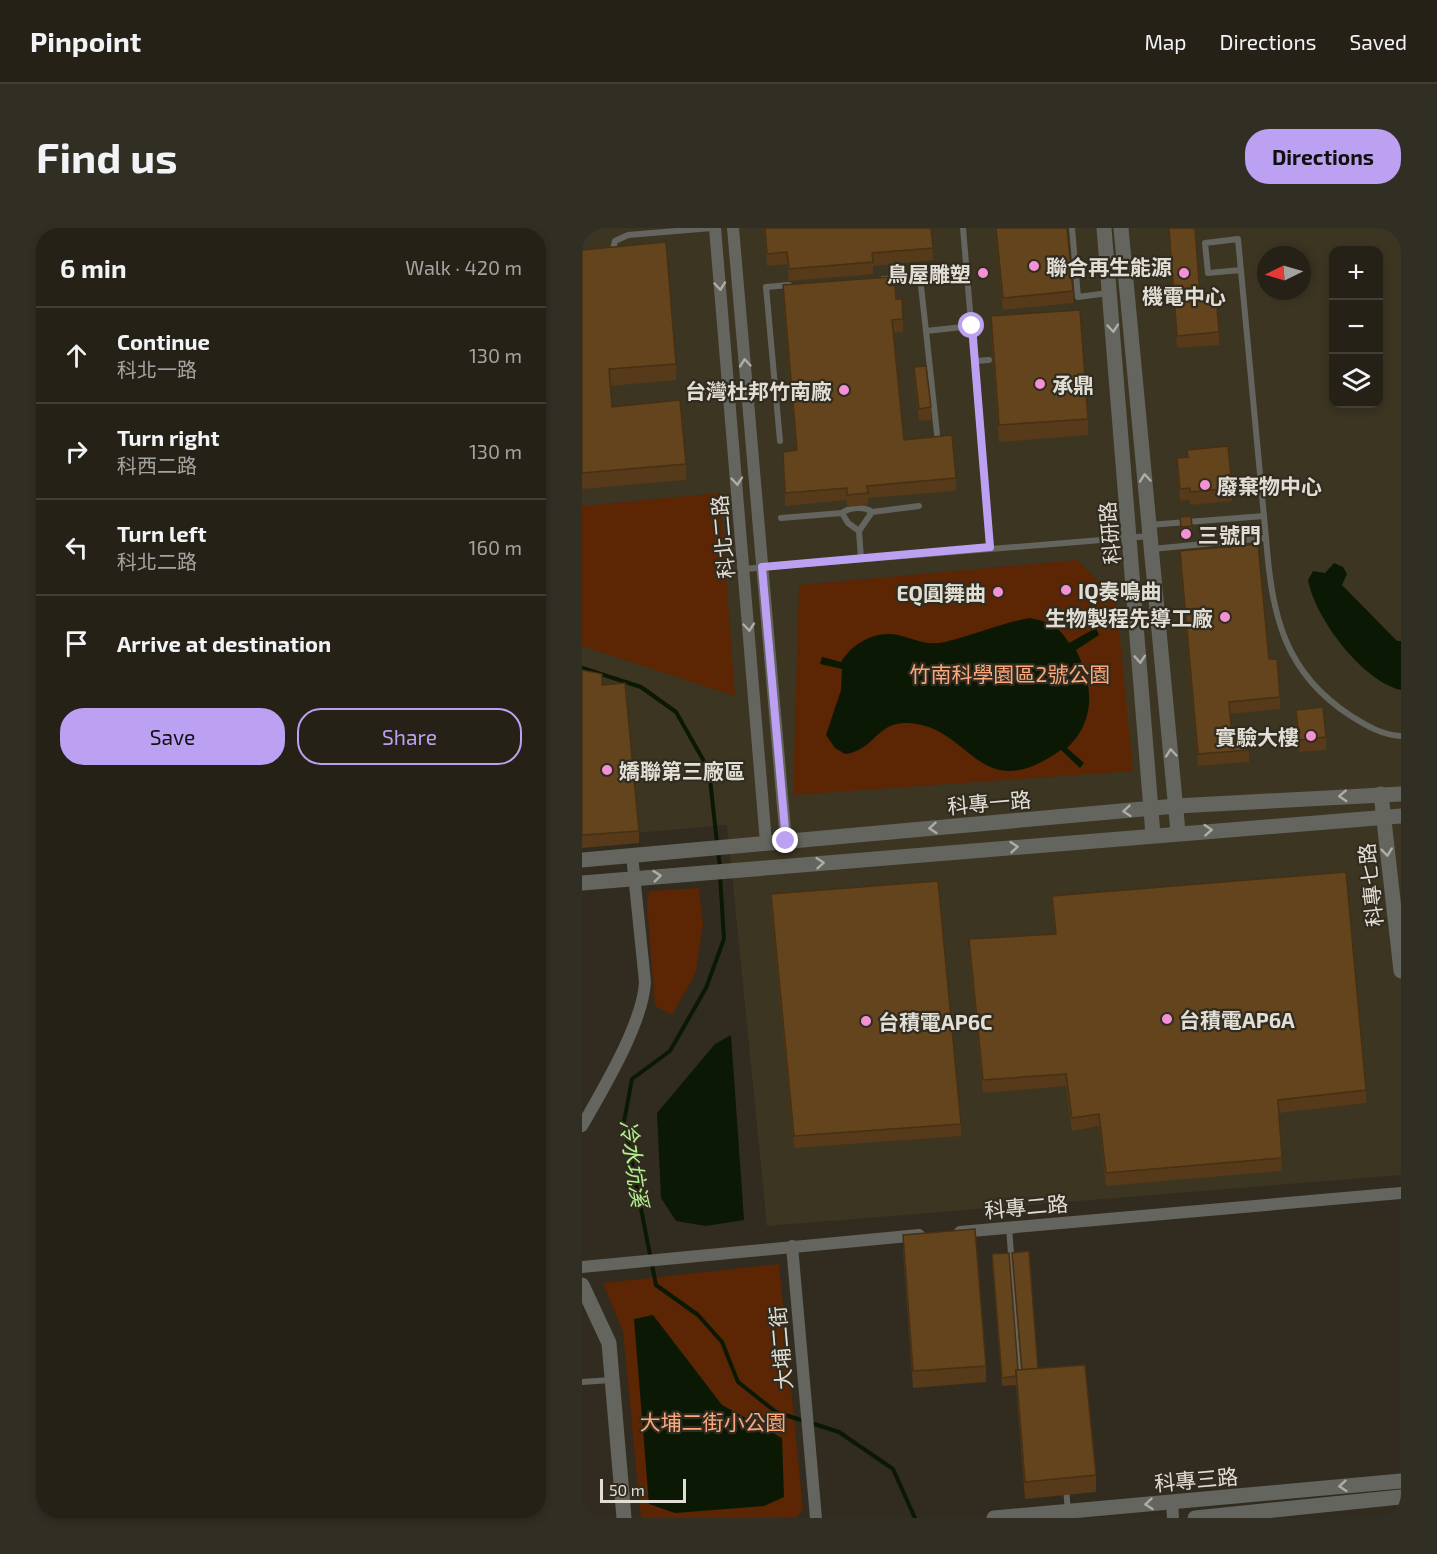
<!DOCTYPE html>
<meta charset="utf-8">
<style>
body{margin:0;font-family:"Exo 2","Noto Sans TC",sans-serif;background:#312e24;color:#f1f3f6}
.controls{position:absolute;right:18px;top:18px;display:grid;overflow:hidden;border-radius:12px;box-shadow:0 3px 9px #0003}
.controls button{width:54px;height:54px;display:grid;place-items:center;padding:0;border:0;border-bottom:2px solid #423e36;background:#252117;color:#f1f3f6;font:30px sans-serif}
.compass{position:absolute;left:675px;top:18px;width:54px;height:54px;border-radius:50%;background:#252117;box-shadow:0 3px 9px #0003;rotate:265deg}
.scale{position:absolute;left:18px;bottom:15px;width:86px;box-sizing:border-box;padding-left:6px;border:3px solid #e1ded6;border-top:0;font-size:16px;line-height:21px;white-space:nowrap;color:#e1ded6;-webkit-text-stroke:4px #312c1f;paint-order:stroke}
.stop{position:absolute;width:18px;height:18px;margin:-14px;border:4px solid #bca0f2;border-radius:50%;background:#fff}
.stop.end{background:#bca0f2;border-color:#fff;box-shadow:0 2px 6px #0008}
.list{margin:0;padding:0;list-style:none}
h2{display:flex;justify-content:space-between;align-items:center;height:78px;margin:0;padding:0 24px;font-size:26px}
h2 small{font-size:20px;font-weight:400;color:#a3a3a1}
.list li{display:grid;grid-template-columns:39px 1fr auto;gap:18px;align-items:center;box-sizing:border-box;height:96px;padding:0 24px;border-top:2px solid #423e36}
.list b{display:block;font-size:22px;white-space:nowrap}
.list p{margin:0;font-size:20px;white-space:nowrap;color:#a3a3a1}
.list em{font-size:20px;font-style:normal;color:#a3a3a1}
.actions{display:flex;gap:12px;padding:18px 24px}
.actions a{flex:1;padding:14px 0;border:2px solid #bca0f2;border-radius:24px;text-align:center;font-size:21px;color:#bca0f2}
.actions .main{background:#bca0f2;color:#111}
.icon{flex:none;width:33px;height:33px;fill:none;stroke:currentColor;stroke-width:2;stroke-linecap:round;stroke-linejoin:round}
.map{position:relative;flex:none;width:819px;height:1290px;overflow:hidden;border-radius:24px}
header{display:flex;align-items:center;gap:36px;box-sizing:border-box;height:84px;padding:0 30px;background:#252117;border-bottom:2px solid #423e36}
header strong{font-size:28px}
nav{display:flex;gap:33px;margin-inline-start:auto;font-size:21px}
.intro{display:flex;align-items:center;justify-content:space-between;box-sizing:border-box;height:144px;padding:0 36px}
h1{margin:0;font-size:42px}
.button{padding:15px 27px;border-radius:24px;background:#bca0f2;color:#111;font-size:21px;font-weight:700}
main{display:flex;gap:36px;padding:0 36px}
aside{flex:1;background:#252117;border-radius:24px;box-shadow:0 3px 9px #0003}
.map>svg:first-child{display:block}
</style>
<header>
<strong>Pinpoint</strong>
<nav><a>Map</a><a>Directions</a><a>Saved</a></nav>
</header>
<div class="intro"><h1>Find us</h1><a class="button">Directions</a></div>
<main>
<aside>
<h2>6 min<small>Walk · 420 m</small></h2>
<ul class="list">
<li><svg class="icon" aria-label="ahead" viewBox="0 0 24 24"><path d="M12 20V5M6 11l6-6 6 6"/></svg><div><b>Continue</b><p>科北一路</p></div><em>130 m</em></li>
<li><svg class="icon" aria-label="right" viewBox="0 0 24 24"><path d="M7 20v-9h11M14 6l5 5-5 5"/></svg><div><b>Turn right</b><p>科西二路</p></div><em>130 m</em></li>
<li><svg class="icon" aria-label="left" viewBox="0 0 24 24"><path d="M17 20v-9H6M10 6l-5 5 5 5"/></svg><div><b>Turn left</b><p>科北二路</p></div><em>160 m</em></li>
<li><svg class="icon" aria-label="arrive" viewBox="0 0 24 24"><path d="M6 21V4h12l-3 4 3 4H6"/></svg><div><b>Arrive at destination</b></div></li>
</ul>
<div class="actions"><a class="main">Save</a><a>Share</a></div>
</aside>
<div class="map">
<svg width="819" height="1290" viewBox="0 0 819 1290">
<rect width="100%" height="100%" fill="#312c1f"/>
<path fill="#3c3522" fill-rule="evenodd" d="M0,0h819v947l-634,51 -40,-401 -92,8 -53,-5zM752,22h44v154h-44zM684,27h36v36h-36z"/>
<g fill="#5c2503">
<polygon points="138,265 153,468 0,418 0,278"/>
<polygon points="495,332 534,371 551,543 211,567 217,357"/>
<polygon points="117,660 121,696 114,744 90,787 73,778 65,676 67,663"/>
<polygon points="197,1036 221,1282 214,1289 201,1290 59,1290 41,1104 21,1055"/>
</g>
<g fill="#0b1904">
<path d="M752,335l9,4 4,7 -5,11 55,56h4v49c-39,-9 -86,-72 -93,-110l5,-9 12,2z"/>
<path d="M448,390c19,4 29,8 39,25l27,-15 3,7 -23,15c17,34 21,70 -9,98l17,15 -4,5 -19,-18c-85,60 -89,-28 -157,-27 -28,1 -31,28 -59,31l-10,-6 -9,-13 15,-45 1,-21 -22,-5 2,-7 19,5c10,-17 30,-29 50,-28 21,2 31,13 54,8 29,-7 56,-19 85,-24z"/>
<polygon points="149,807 162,992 124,998 94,993 79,970 75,885 133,816"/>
<polygon points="71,1087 140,1177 200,1210 202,1269 182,1278 93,1285 67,1276 52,1091"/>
</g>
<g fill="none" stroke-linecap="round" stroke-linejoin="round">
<g stroke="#0b1904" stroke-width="4">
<polyline points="0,440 59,459 94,484 127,542 135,615"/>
<polyline points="136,623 138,639"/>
<polyline points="138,647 142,711 124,760 88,823 50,851 42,894 74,1057 116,1087 140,1114 156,1154 194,1184 222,1193"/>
<polyline points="229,1195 257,1204 311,1241 333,1290"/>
</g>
<g stroke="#64655e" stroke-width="6">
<polyline points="381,0 408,319"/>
<polyline points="490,0 496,69 526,65"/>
<polyline points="30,26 33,13 46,7 130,0"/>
<path d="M659,42l-33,3 -3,-30 33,-4 28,299c6,76 17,134 85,178 16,10 31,19 50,20"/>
<polyline points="301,51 338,49 344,103 390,98"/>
<polyline points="344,103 355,206"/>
<polyline points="393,133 407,132"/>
<polyline points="198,213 184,59 207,57"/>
<polyline points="290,284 337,278"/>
<polyline points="199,290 260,285"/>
<polyline points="567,297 682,288"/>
<path d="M277,303l-11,-8 -6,-10c8,-6 22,-7 30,-1l-13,19 2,28"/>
<polyline points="570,321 684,310"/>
<polyline points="162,341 568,308"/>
<polyline points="427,999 438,1149"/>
<polyline points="0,1154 29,1152"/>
<polyline points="484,1260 486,1283"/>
</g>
<g stroke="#64655e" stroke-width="12">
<polyline points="133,0 184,615"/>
<polyline points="151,0 204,613"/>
<path d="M0,898c21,-37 61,-103 63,-144l-13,-127"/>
<polyline points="378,1004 819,965"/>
<polyline points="210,1018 234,1290"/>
<polyline points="0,1039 337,1007"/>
<polyline points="590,1274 591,1290"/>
</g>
<g stroke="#64655e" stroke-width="15">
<polyline points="522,0 571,607"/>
<polyline points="539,0 596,604"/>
<polyline points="799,566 819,743"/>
<polyline points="0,632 594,578 819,566"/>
<polyline points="0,655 819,588"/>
<polyline points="0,1057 27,1115 42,1290"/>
<polyline points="412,1290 819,1253"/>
<polyline points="613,1290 819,1269"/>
</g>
</g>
<g fill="#563a19">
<polygon points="182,0 349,0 351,32 291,38 291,46 207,53 205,36 185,38"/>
<polygon points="413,0 485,0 491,63 491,75 421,82"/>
<polygon points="587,0 637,104 637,117 595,120 587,12"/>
<polygon points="0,22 94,136 94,152 28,158 30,179 104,236 104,252 0,261"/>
<polygon points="201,57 308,58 314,71 321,91 321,104 312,105 322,212 374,250 374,263 286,270 286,277 265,279 265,272 203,278 201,224 214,222 201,70"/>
<polygon points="409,88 506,191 506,207 417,214 409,105"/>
<polygon points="332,139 349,179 349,192 337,193 332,151"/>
<polygon points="605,222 650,260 650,273 608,277 608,272 598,273 595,243 595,230 605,229"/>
<polygon points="598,289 610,298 610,311 599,311"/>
<polygon points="598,323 687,431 698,469 698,481 648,486 650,511 667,522 667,534 616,538 598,336"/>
<polygon points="0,442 20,457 57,603 57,615 0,620"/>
<polygon points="714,482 744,509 744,522 717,524 714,494"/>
<polygon points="189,666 379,896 379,908 212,920 189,679"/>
<polygon points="470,668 784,862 784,875 697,885 700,943 524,958 517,898 490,903 484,858 401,865 387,724 387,711 473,706 470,680"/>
<polygon points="321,1007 404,1138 404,1154 331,1160 321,1023"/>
<polygon points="430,1025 456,1141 514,1247 514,1264 443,1271 434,1157 420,1158 410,1035 410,1026 436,1142 439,1142"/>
</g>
<g fill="#64441d" stroke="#463014" stroke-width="1.5">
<polygon points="183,0 349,0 351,20 290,25 291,34 207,41 205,24 185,26"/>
<polygon points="414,0 485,0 491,63 421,70"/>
<polygon points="587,0 613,0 618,67 634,66 637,104 595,108"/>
<polygon points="84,14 94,136 27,141 30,179 98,172 104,236 0,245 0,22"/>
<polygon points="307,49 308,58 313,57 314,71 320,71 321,91 310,92 322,212 370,207 374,250 285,258 286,265 265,267 265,260 203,265 201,224 215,222 201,57"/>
<polygon points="498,82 506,191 417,197 409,88"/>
<polygon points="344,138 349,179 337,181 332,139"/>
<polygon points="646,218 650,260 608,264 608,260 598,261 595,230 606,229 605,222"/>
<polygon points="609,288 610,298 599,299 598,289"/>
<polygon points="676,316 687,431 695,431 698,469 647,474 650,511 666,510 667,522 616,526 598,323"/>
<polygon points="0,442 20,446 20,457 43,455 57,603 0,607"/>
<polygon points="741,479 744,509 717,512 714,482"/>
<polygon points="764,644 784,862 696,872 700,930 524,945 517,886 490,890 484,846 401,852 387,711 474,706 470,668"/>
<polygon points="356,653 379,896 212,908 189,666"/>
<polygon points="393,1001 404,1138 331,1143 321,1007"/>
<polygon points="447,1023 456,1141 440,1142 430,1025"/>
<polygon points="427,1025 436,1142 434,1142 434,1148 420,1150 410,1026"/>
<polygon points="503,1137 514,1247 443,1254 434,1142"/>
</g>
<defs><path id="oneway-chevron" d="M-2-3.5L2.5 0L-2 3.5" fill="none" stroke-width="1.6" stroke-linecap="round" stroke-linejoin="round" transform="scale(1.5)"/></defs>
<g stroke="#afaea6">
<use href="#oneway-chevron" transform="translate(138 58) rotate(85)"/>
<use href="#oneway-chevron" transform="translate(531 100) rotate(85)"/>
<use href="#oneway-chevron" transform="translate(163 135) rotate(-95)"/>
<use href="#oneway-chevron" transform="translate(563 250) rotate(-95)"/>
<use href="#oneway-chevron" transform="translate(155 253) rotate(85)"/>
<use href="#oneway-chevron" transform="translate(167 399) rotate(85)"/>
<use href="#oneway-chevron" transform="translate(558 431) rotate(86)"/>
<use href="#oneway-chevron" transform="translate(589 525) rotate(-95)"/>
<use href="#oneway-chevron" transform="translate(761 568) rotate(177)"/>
<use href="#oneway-chevron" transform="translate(545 583) rotate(175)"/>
<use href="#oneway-chevron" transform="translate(351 600) rotate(175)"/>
<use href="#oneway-chevron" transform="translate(626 602) rotate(-4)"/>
<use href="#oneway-chevron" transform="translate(432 619) rotate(-5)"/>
<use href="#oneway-chevron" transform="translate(805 624) rotate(84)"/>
<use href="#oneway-chevron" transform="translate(238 635) rotate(-5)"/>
<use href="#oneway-chevron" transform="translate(75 648) rotate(-6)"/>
<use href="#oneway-chevron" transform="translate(761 1258) rotate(175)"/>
<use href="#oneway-chevron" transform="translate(567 1276) rotate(175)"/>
</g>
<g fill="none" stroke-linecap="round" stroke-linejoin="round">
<polyline stroke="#bca0f2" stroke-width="8" points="204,613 180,339 408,319 390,98"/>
</g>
<g fill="#f491d4" stroke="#312c1f" stroke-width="2">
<circle cx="452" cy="38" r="6"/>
<circle cx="401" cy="45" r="6"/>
<circle cx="602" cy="45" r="6"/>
<circle cx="458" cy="156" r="6"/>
<circle cx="262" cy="162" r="6"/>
<circle cx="623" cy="257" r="6"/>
<circle cx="604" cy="306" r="6"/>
<circle cx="484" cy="362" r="6"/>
<circle cx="416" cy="364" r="6"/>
<circle cx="643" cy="389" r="6"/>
<circle cx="729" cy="508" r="6"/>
<circle cx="25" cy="542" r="6"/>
<circle cx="585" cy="791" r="6"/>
<circle cx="284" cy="793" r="6"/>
</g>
<g text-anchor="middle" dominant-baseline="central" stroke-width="4.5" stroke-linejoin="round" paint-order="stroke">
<g font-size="21" font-weight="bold" fill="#e1ded6" stroke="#312c1f" text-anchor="start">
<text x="464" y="38">聯合再生能源</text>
<text x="389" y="45" text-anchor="end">鳥屋雕塑</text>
<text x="602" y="67" text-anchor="middle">機電中心</text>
<text x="470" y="156">承鼎</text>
<text x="250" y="162" text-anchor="end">台灣杜邦竹南廠</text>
<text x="635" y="257">廢棄物中心</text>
<text x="616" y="306">三號門</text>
<text x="496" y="362">IQ奏鳴曲</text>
<text x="404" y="364" text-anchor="end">EQ圓舞曲</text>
<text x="631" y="389" text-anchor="end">生物製程先導工廠</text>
<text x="717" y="508" text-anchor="end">實驗大樓</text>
<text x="37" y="542">嬌聯第三廠區</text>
<text x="597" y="791">台積電AP6A</text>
<text x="296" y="793">台積電AP6C</text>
</g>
<g font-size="21" fill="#e1ded6" stroke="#312c1f">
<text transform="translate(527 305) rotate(-95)">科研路</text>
<text transform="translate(140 309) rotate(-95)">科北二路</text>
<text transform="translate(407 574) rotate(-5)">科專一路</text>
<text transform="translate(788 657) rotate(-96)">科專七路</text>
<text transform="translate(444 978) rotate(-5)">科專二路</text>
<text transform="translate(198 1120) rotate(-95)">大埔二街</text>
<text transform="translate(614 1251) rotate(-5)">科專三路</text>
</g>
<g font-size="21" fill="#fda77d" stroke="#312c1f">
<text x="428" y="445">竹南科學園區2號公園</text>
<text x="131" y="1193">大埔二街小公園</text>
</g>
<g font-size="22" font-style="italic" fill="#b1f18e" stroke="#312c1f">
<text transform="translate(53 935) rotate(82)">冷水坑溪</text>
</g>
</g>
</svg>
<div class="controls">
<button>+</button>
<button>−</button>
<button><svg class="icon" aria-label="layers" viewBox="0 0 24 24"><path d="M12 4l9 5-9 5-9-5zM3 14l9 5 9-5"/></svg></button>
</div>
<svg class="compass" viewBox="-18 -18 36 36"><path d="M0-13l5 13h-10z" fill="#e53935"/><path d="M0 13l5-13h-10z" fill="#a3a3a1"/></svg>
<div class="scale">50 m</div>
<div class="stop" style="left:390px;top:98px"></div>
<div class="stop end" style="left:204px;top:613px"></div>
</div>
</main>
